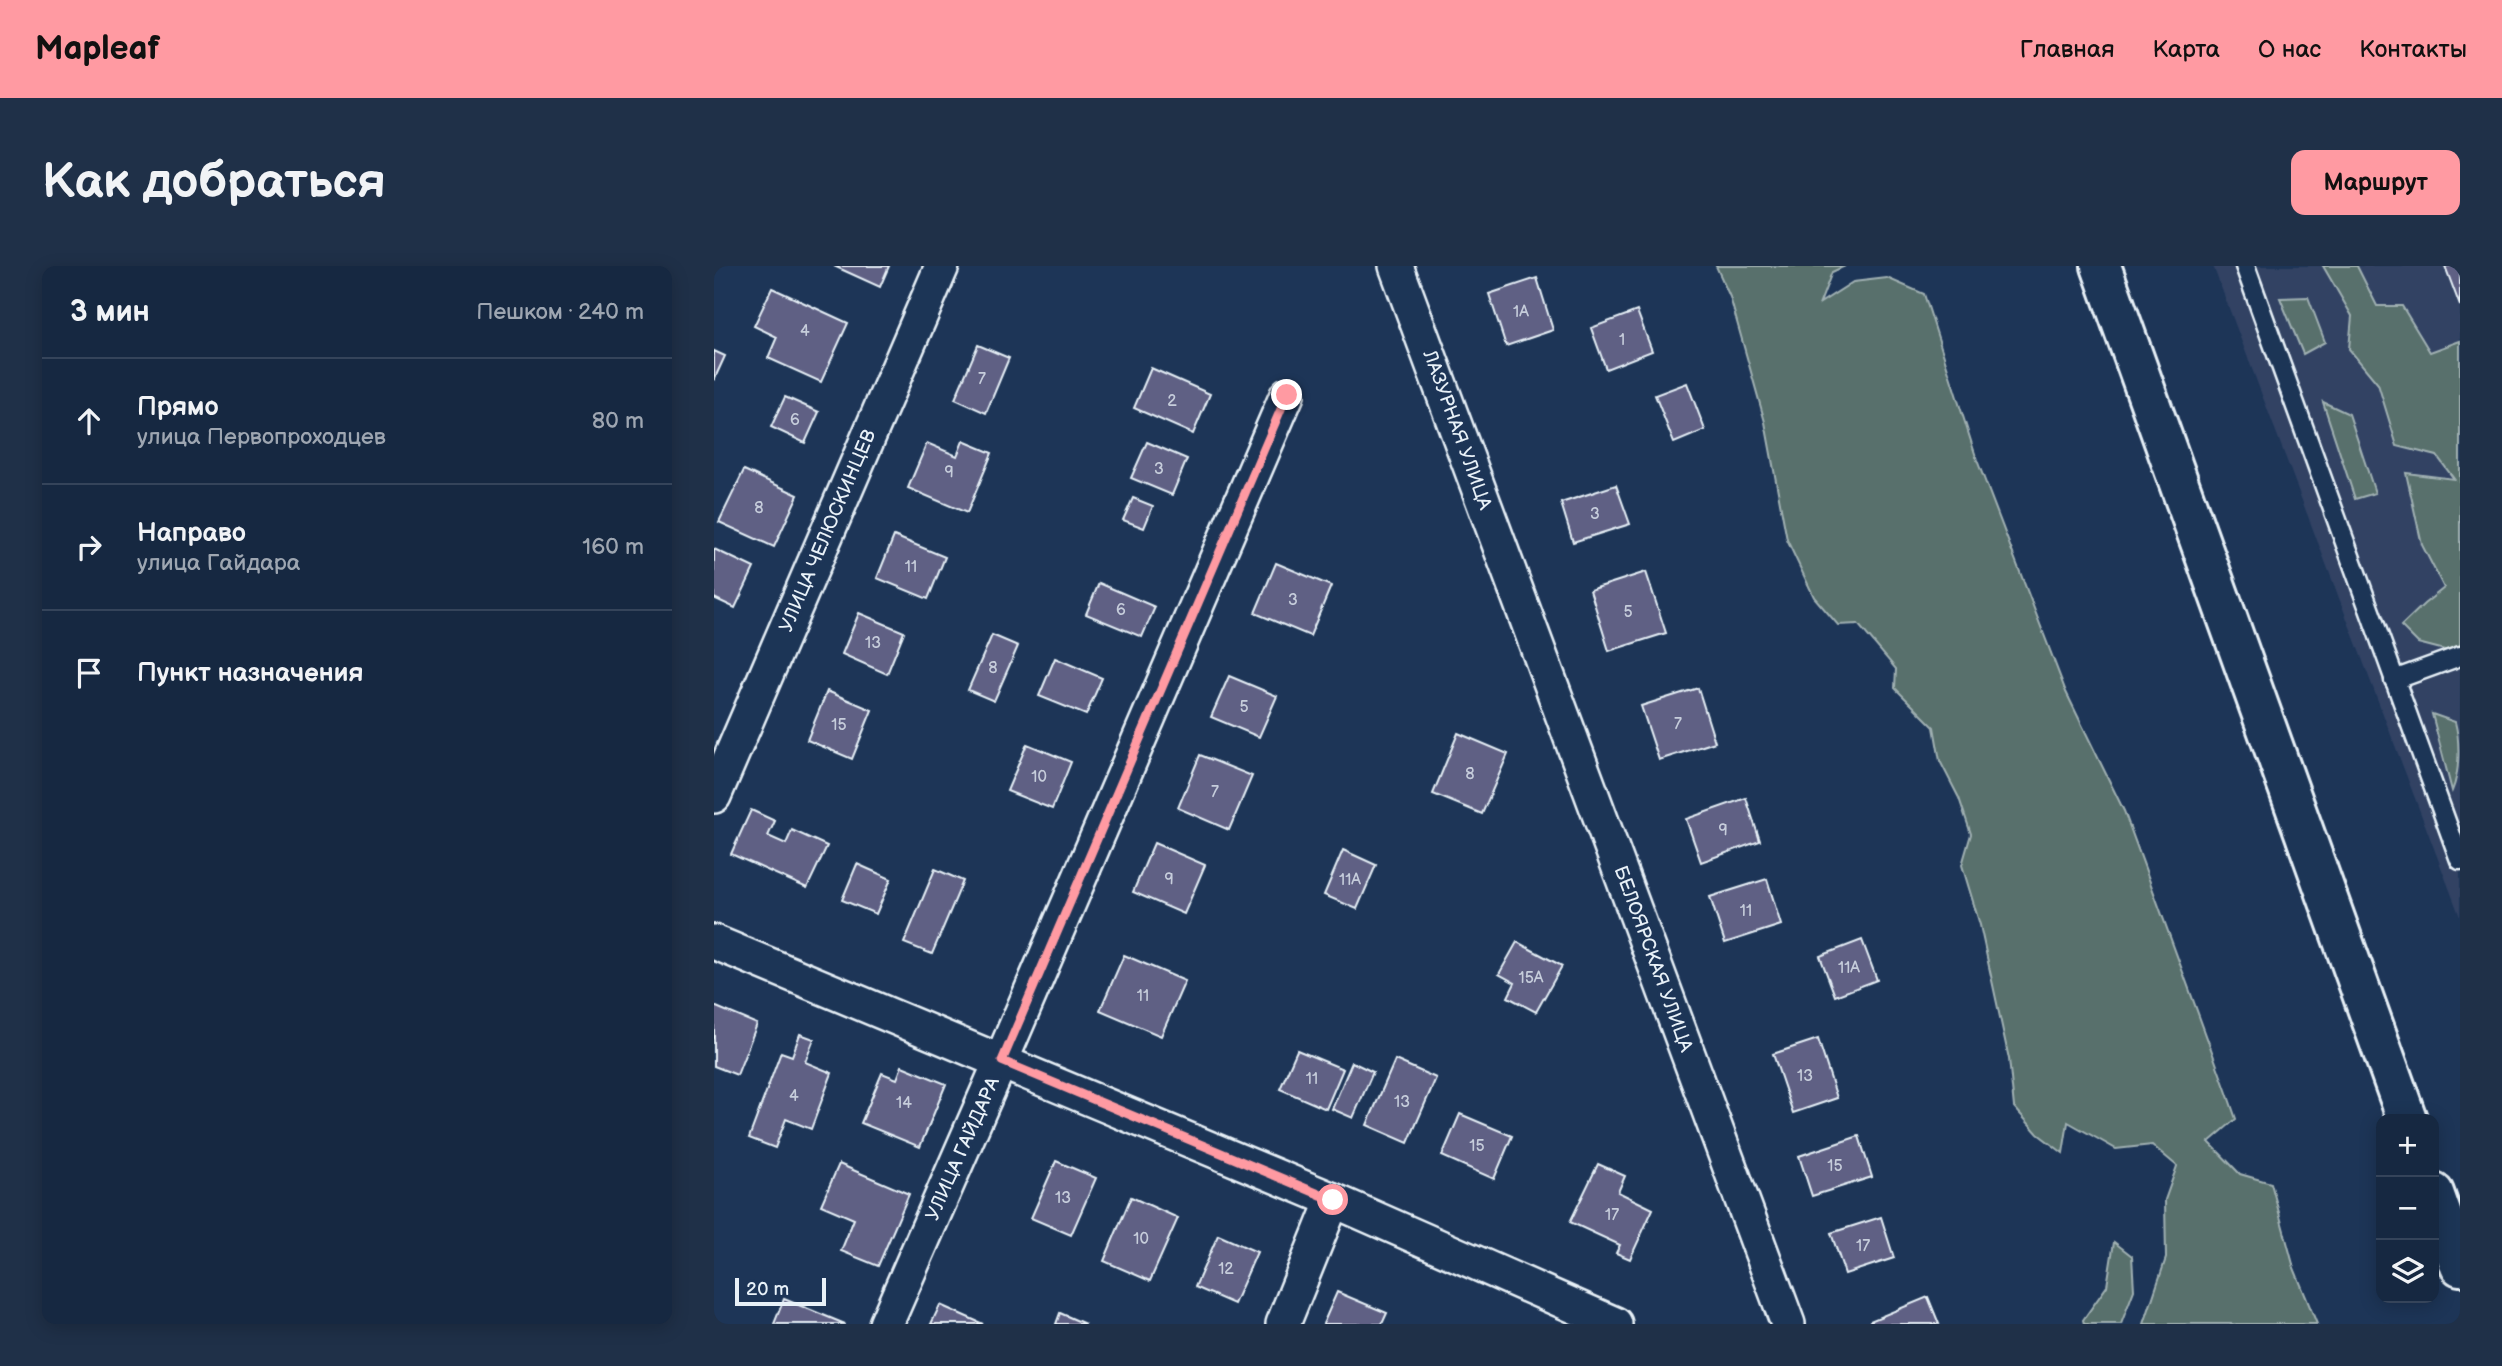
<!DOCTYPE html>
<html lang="ru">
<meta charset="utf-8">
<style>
body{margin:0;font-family:"Balsamiq Sans",sans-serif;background:#1f3048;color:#f1f3f6}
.controls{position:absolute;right:21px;bottom:21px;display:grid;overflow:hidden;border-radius:14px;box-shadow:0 4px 18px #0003}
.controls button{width:63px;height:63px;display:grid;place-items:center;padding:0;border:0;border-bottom:2px solid #35445a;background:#162841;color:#f1f3f6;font:35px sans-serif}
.scale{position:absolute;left:21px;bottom:18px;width:91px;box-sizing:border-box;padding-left:7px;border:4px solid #e8f1f8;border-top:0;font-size:19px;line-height:24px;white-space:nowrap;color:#e8f1f8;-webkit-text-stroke:5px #1d3557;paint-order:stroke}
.stop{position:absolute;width:21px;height:21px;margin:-16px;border:5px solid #ff9aa2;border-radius:50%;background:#fff}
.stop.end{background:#ff9aa2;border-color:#fff;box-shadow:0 2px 7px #0008}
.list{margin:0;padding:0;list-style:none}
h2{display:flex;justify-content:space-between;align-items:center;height:91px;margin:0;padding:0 28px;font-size:30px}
h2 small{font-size:23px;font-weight:400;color:#9ea6b1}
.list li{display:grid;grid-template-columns:46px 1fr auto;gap:21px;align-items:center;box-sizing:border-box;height:126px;padding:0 28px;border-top:2px solid #35445a}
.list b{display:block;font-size:26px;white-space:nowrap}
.list p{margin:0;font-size:23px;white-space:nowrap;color:#9ea6b1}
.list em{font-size:23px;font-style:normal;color:#9ea6b1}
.icon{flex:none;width:38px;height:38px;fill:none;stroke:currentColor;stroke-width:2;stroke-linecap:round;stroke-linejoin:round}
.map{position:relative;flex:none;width:1746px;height:1058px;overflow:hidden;border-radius:14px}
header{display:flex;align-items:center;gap:42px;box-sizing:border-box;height:98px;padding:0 35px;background:#ff9aa2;color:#111}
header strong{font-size:33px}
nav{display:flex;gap:38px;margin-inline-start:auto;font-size:24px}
.intro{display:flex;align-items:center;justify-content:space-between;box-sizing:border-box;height:168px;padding:0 42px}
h1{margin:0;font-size:49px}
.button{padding:18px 32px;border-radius:14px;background:#ff9aa2;color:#111;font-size:24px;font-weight:700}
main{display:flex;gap:42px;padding:0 42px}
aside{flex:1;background:#162841;border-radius:14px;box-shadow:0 4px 18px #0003}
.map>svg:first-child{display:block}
</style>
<header>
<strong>Mapleaf</strong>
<nav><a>Главная</a><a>Карта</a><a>О нас</a><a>Контакты</a></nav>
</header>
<div class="intro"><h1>Как добраться</h1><a class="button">Маршрут</a></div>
<main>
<aside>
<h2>3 мин<small>Пешком · 240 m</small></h2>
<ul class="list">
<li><svg class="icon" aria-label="ahead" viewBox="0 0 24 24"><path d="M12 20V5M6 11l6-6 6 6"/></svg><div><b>Прямо</b><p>улица Первопроходцев</p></div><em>80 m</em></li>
<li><svg class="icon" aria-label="right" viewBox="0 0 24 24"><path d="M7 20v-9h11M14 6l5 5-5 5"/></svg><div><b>Направо</b><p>улица Гайдара</p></div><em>160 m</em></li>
<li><svg class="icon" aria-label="arrive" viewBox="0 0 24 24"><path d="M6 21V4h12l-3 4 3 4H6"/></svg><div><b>Пункт назначения</b></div></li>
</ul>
</aside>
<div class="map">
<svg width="1746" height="1058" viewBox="0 0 1746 1058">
<rect width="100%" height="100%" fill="#1d3557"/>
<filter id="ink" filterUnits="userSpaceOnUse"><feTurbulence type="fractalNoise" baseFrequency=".0143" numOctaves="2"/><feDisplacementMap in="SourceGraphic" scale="14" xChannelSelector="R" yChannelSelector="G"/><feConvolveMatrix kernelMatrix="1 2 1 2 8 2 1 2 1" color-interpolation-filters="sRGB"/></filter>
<g filter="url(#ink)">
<polygon fill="#304264" points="1499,0 1746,0 1746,651"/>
<g fill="#58706c" stroke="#a0b0b2" stroke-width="2">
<polygon points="1002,0 1131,0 1118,6 1106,37 1139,16 1173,12 1210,28 1263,194 1352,426 1410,545 1512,824 1522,853 1495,876 1526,908 1557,917 1580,1002 1603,1058 1430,1058 1452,992 1451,934 1463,900 1438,879 1402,883 1354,856 1349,887 1324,868 1300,841 1295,793 1266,659 1248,599 1257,568 1245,532 1226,495 1220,461 1181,422 1182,403 1144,358 1124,359 1100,331 1073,274 1051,156 1016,31"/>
<polygon points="1609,0 1643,0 1663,40 1688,40 1716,86 1746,75 1746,388 1704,377 1687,360 1710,338 1730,322 1708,279 1692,207 1740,213 1723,190 1683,180 1664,118 1635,83 1638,50"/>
<polygon points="1594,31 1611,76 1589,88 1566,32"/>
<polygon points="1609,136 1635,148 1661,227 1641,233"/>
<path d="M1718,448l23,8c5,18 5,51 -3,69z"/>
<polygon points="1400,976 1418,990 1420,1024 1407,1058 1370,1058 1369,1054 1393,1020"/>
</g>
<g fill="#5e6084" stroke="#e8f1f8" stroke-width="2">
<polygon points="120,0 175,0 166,21"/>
<polygon points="1731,0 1746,0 1746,40"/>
<polygon points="823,12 839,64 792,80 775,28"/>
<polygon points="58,22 134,57 107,116 54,92 63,71 40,60"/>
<polygon points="923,45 938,85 892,103 877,62"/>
<polygon points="264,79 295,92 272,147 241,133"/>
<polygon points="0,85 11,90 0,114"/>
<polygon points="437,102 496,128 479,168 420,142"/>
<polygon points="973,117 991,164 960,177 941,129"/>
<polygon points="71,131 105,146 91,177 57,161"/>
<polygon points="249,175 278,187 253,247 194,222 213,177 243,190"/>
<polygon points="433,176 473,193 458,229 417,212"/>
<polygon points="30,204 84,229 60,281 5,256"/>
<polygon points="902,219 916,258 859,276 847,237"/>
<polygon points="419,232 439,240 430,262 409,254"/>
<polygon points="180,270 231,291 214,333 163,312"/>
<polygon points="0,283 40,302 21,342 0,332"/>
<polygon points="562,297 617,320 596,370 541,347"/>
<polygon points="932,306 952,367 895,385 876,324"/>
<polygon points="385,317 441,341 428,371 372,348"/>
<polygon points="145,347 190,366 173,408 128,388"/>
<polygon points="278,369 304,380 280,435 254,424"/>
<polygon points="341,392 388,412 372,449 325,430"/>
<polygon points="515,410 563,430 545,471 497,451"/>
<polygon points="984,422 1001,476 945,494 927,440"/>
<polygon points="113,425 158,444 138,493 93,474"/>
<polygon points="744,467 794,488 768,548 719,528"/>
<polygon points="313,478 357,496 338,543 293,525"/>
<polygon points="486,489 538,510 515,564 464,542"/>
<polygon points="1032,532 1046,575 987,596 972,553"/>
<polygon points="37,544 61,555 54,570 72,578 78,564 113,580 93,622 17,588"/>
<polygon points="440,577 491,599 470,648 419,626"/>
<polygon points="629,584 662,599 643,643 610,629"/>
<polygon points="143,598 177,613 162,648 128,634"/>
<polygon points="221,603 249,615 218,688 190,677"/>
<polygon points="1053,613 1067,659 1011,677 996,631"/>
<polygon points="1148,674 1163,714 1121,730 1106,690"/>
<polygon points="803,676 848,700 822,746 794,731 801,717 785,708"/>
<polygon points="410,689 471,715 447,770 386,744"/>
<polygon points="0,740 43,758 23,809 0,800"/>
<polygon points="86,768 100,773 91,796 118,807 97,863 72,853 61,882 35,872 67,786 78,790"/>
<polygon points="1104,773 1123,832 1079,847 1059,788"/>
<polygon points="583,784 629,803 612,843 566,823"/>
<polygon points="681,794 722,812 694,877 653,859"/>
<polygon points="638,796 659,806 639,852 618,843"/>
<polygon points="188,800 232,818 206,881 147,857 168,807 183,813"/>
<polygon points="746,848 798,870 780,913 728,890"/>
<polygon points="1145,870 1158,911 1098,930 1085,890"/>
<polygon points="342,895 382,912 357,969 317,952"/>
<polygon points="125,898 195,928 164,1000 127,985 140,953 107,939"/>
<polygon points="884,898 911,910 904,926 939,943 916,993 902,987 906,979 856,956"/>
<polygon points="417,931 464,952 436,1015 390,995"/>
<polygon points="1167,951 1180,992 1131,1008 1117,967"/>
<polygon points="504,969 543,986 520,1038 481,1021"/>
<polygon points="623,1026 673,1047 668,1058 609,1058"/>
<polygon points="1214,1031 1225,1058 1157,1058 1156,1055"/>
<polygon points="70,1033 131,1058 60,1058"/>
<polygon points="226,1039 269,1058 217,1058"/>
<polygon points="346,1047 371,1058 342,1058"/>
</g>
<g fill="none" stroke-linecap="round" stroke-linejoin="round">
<defs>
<g id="service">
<polyline points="1531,0 1746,594"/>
<polyline points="1680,414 1746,390"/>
</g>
<g id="minor">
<polyline points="682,0 1074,1058"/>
<polyline points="0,530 228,0"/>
<polyline points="0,676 619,934 901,1058"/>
<polyline points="172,1058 287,795 573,129"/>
<polyline points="569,1058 619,934"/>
</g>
<g id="tertiary">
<polyline points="1387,0 1693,853"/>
<polyline points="1720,927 1746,1000"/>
</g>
</defs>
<use href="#service" stroke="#e8f1f8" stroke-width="23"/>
<use href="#minor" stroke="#e8f1f8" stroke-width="38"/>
<use href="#tertiary" stroke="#e8f1f8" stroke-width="44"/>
<use href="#service" stroke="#1d3557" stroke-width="18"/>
<use href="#minor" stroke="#1d3557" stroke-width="33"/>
<use href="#tertiary" stroke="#1d3557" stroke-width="38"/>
</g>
</g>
<g fill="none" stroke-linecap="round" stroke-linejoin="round" filter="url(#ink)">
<polyline stroke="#ff9aa2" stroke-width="9" points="573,129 288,795 619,934"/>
</g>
<g text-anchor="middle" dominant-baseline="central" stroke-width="6" stroke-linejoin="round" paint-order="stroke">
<g font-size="16" fill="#c6cddb">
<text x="807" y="46">1А</text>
<text x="91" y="65">4</text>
<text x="908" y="74">1</text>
<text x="268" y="113">7</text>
<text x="458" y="135">2</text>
<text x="81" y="154">6</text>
<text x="445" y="203">3</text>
<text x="235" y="206">9</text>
<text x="45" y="242">8</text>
<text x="881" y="248">3</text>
<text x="197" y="301">11</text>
<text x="579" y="334">3</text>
<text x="407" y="344">6</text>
<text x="914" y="346">5</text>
<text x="159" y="377">13</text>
<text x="279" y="402">8</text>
<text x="530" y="441">5</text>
<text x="964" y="458">7</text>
<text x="125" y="459">15</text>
<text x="756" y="508">8</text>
<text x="325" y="511">10</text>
<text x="501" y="526">7</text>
<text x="1009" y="564">9</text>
<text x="455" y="613">9</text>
<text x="636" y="614">11А</text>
<text x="1032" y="645">11</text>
<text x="1135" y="702">11А</text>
<text x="817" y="712">15А</text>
<text x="429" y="730">11</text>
<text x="1091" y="810">13</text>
<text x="598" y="813">11</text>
<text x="80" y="830">4</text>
<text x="688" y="836">13</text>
<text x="190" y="837">14</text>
<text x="763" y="880">15</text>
<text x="1121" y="900">15</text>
<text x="349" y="932">13</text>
<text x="898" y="949">17</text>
<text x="427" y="973">10</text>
<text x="1149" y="980">17</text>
<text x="512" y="1003">12</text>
</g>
<g font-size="19" fill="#e8f1f8" stroke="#1d3557">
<text transform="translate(743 164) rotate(70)">ЛАЗУРНАЯ УЛИЦА</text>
<text transform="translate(114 265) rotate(-67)">УЛИЦА ЧЕЛЮСКИНЦЕВ</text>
<text transform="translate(939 693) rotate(70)">БЕЛОЯРСКАЯ УЛИЦА</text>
<text transform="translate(249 883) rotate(-66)">УЛИЦА ГАЙДАРА</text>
</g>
</g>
</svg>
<div class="controls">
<button>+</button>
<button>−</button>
<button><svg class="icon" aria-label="layers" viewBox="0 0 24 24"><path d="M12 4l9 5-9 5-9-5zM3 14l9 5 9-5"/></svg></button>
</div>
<div class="scale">20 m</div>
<div class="stop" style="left:619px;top:934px"></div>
<div class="stop end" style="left:573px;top:129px"></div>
</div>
</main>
